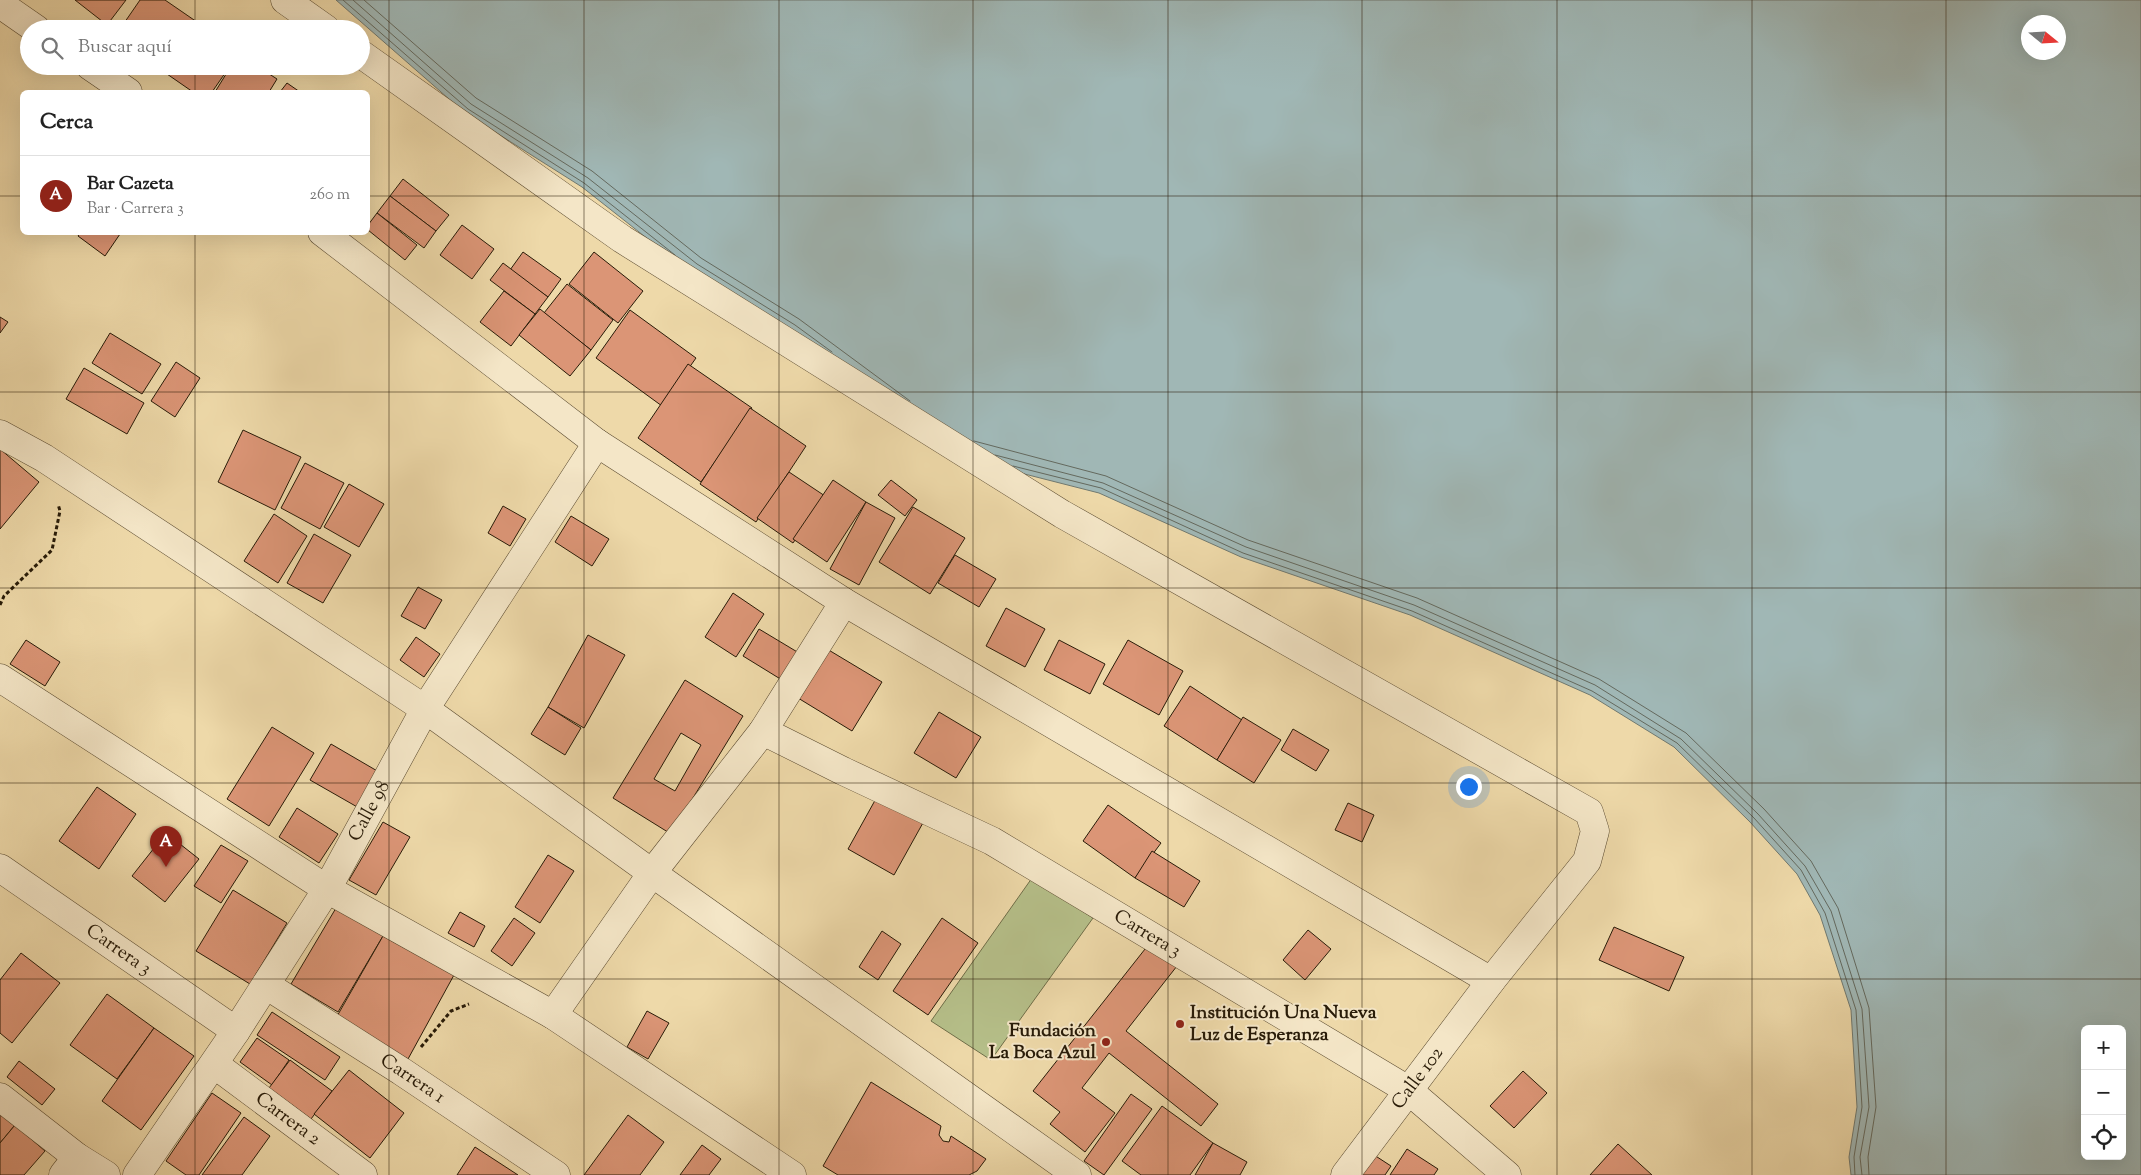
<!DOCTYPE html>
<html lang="es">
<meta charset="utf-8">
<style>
body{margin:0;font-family:"Sorts Mill Goudy",serif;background:#f2f2f2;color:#222}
.controls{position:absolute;right:15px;bottom:15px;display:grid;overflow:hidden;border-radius:8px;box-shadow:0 5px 20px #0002}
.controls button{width:45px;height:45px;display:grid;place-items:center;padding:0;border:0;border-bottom:1px solid #e0e0e0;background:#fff;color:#222;font:25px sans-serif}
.compass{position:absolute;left:2021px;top:15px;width:45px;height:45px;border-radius:50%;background:#fff;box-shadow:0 5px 20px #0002;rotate:108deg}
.you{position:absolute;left:1468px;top:786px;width:18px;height:18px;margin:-12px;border:4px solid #fff;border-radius:50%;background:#1a73e8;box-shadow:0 0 0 8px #1a73e833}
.badge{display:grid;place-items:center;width:32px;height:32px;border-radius:50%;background:#8f2418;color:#fff;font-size:16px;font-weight:700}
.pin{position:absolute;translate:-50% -41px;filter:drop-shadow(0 1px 2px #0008)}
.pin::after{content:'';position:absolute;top:26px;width:18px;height:15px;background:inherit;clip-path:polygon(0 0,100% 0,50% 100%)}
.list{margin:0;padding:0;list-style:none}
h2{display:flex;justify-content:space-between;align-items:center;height:65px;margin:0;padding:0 20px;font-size:21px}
h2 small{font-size:16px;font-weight:400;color:#767676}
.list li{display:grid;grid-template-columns:32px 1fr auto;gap:15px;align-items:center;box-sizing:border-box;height:80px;padding:0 20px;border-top:1px solid #e0e0e0}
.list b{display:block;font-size:19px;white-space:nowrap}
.list p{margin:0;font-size:16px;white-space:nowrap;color:#767676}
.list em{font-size:16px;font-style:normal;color:#767676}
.icon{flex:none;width:28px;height:28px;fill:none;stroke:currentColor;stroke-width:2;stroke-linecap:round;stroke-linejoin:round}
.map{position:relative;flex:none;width:2141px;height:1175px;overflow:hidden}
.search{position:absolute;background:#fff;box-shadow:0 5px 20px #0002;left:20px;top:20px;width:350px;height:55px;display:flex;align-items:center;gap:12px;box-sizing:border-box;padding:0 18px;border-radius:28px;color:#767676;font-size:19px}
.panel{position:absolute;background:#fff;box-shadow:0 5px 20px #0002;left:20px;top:90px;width:350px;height:145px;border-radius:8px}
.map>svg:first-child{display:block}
</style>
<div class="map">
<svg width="2141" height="1175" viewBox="0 0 2141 1175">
<rect width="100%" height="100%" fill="#eed9a9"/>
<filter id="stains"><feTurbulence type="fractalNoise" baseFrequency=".004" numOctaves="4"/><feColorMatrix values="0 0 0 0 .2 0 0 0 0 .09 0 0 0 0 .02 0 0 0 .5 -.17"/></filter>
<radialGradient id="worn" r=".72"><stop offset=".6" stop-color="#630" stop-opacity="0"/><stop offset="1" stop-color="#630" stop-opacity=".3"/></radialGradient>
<polygon fill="#b6c08a" stroke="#6f6e49" points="1032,878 1093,918 991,1060 931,1021"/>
<path fill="#a0b7b5" stroke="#707970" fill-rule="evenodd" d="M336,0h1805v1175h-290l-2,-18 8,-50 -6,-97 -31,-95 -23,-41 -47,-52 -76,-75 -84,-52 -180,-80 -169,-58 -142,-64 -149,-38 -259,-182 -109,-86 -117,-74zM2028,22h30v30h-30zM2085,1029h37v127h-37z"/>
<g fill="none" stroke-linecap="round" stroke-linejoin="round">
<g stroke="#64695e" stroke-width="1">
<polyline points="343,0 468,109 584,183 675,255"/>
<polyline points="353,0 471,104 588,178 697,264 795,325 832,352"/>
<polyline points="364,0 476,98 592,171 701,258 799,319 910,401"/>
<polyline points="974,441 1106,476 1248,540 1417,598 1599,679 1686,733 1764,809 1811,861 1838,908 1869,1008 1876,1107 1868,1157 1869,1175"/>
<polyline points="995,455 1103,483 1246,547 1414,605 1595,685 1681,739 1758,814 1805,866 1831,911 1862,1009 1869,1107 1860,1157 1862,1175"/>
<polyline points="1013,466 1101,488 1243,553 1412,611 1592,691 1677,743 1754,818 1801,870 1825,913 1856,1010 1862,1107 1854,1157 1855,1175"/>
</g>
</g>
<g fill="#db9576" stroke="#281b08" fill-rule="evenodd">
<polygon points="75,0 126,0 107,25"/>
<polygon points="140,0 165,0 197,22 192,29 120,29"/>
<polygon points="173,66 230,66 212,92 193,92 167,74"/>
<polygon points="231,66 257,66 277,79 269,92 215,92"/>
<polygon points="287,83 300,92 280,92"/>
<polygon points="403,179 449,215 436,231 390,196"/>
<polygon points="390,196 436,231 424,248 377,213"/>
<polygon points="377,213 417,245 405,260 368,230 368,225"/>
<polygon points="462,225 494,249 472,279 440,255"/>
<polygon points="81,232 118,232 120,234 105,256 78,236"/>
<polygon points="523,252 561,279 548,297 510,270"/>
<polygon points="594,252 643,291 618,323 569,284"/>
<polygon points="503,263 548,297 535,314 490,280"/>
<polygon points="567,284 613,320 591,350 544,313"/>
<polygon points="504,291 535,314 511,346 480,322"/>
<polygon points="540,309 591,350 570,376 519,335"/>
<polygon points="630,310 696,358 662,406 596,358"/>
<polygon points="0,317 8,322 0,333"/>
<polygon points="110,333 161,364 142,394 92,363"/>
<polygon points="176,362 200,378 175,417 151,401"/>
<polygon points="688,364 752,408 701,482 638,438"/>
<polygon points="84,368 144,403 127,434 66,399"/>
<polygon points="750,408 806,446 756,522 700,484"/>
<polygon points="243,430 301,457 275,510 218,482"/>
<polygon points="0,449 39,482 0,529"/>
<polygon points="305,463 344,483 320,529 281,508"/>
<polygon points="789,472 825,496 793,543 757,518"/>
<polygon points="833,480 866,502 827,562 793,539"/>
<polygon points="891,480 917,500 905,516 878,495"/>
<polygon points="349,484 384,504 359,547 324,527"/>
<polygon points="866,502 895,518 859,585 830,569"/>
<polygon points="503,506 526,519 510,546 488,533"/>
<polygon points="913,507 965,538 930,594 879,562"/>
<polygon points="274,514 307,536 278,583 244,561"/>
<polygon points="571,516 609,539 592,566 555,542"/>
<polygon points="314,534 351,555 323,603 287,583"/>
<polygon points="955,555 996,579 979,607 938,583"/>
<polygon points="418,587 442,600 425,629 401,616"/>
<polygon points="733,593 764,614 736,657 705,637"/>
<polygon points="1006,608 1045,629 1025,667 986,646"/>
<polygon points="759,629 799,653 782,680 743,656"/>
<polygon points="588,635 625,655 584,728 548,707"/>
<polygon points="416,637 440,654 424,677 400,660"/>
<polygon points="26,640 60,662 45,686 10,664"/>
<polygon points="1059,640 1105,664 1090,694 1044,670"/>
<polygon points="1128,640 1183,671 1159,715 1103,684"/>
<polygon points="827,649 882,682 852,731 798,698"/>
<path d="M685,680l58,36 -72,118 -58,-36zM681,733l20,12 -26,46 -21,-12z"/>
<polygon points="1190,686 1242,720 1217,760 1164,726"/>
<polygon points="548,707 581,728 565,755 531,734"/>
<polygon points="939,712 981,737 956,778 914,753"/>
<polygon points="1243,717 1281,740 1254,783 1217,760"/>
<polygon points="272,727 314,753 269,826 227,799"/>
<polygon points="1293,729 1329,750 1316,771 1281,750"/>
<polygon points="331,744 379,772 359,808 310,780"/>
<polygon points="97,787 136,814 99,869 59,841"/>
<polygon points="878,795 924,821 894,875 848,849"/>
<polygon points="1348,803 1374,815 1362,842 1335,830"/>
<polygon points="1108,805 1161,843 1135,878 1083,841"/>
<polygon points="297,808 338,834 319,863 279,837"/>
<polygon points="383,822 410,837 376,895 349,880"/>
<polygon points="166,833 199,859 165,902 132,876"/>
<polygon points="221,845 248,861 221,903 194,886"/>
<polygon points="1152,851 1200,881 1184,907 1135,878"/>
<polygon points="548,855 574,871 540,923 515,907"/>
<polygon points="233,890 287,923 250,984 196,951"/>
<polygon points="336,908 383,936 338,1012 291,984"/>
<polygon points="460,912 485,926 474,947 448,933"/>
<polygon points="514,918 535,933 512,966 491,951"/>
<polygon points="942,918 978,943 928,1015 893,991"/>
<polygon points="1614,927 1684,957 1669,991 1599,960"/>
<polygon points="1308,930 1331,949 1305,980 1283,960"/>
<polygon points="882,931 901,944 878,980 859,967"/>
<polygon points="383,936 454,975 408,1059 336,1018"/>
<polygon points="1149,944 1177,966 1126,1031 1218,1104 1201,1126 1109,1053 1082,1088 1115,1113 1085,1152 1050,1124 1060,1112 1033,1091"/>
<polygon points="21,953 60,983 12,1043 0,1033 0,980"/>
<polygon points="107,994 154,1028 117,1079 70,1045"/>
<polygon points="647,1011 669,1023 648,1059 627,1047"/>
<polygon points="272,1012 340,1057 325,1080 257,1035"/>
<polygon points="154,1028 194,1056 141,1130 102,1101"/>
<polygon points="257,1038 289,1060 272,1085 240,1062"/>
<polygon points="290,1060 332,1091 311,1119 269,1088"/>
<polygon points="19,1061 55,1089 42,1105 7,1077"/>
<polygon points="349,1070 404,1113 370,1158 314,1114"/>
<polygon points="1523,1071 1547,1093 1514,1128 1490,1106"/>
<polygon points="871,1082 941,1126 939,1135 943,1141 949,1142 951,1136 986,1159 977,1171 969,1175 838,1175 823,1166"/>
<polygon points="212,1093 241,1113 199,1175 186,1175 166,1161"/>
<polygon points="1131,1094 1152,1109 1104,1175 1084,1161"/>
<polygon points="1162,1106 1213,1143 1190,1175 1141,1175 1122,1161"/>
<polygon points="0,1112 15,1125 0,1143"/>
<polygon points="628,1115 664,1142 640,1175 584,1175"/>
<polygon points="244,1117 270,1136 242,1175 202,1175"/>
<polygon points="15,1125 45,1151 24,1175 0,1175 0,1143"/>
<polygon points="1213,1143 1247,1162 1240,1175 1195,1175"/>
<polygon points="1618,1144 1652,1175 1590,1175"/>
<polygon points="702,1145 721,1159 709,1175 680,1175"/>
<polygon points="475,1147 518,1175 457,1175"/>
<polygon points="1407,1149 1438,1169 1434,1175 1390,1175"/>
<polygon points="1371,1153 1391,1166 1385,1175 1349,1175"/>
</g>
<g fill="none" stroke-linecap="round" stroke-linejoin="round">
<defs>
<g id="minor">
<polyline points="285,0 326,29"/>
<polyline points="0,4 36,29"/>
<polyline points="90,66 128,92"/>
<polyline points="322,232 597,443 844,602 1491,981 1587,861 1595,831 1589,812 1062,514 622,239 361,54"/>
<polyline points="0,434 44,458 425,709 652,873 1077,1175"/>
<polyline points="0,678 327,889 553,1015 792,1175"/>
<path id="s1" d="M763,731l80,40 149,70 416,249 99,85"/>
<path id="s2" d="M0,868l236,163"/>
<path id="s3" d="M266,985l135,86 155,104"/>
<polyline points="553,1015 652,873 763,731 844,602"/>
<path id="s4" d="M214,1064l149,111"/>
<polyline points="0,1097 77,1157 106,1175"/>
<polyline points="63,1175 77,1157"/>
<path id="s5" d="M137,1175l99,-144 91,-142 98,-180 172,-266"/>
<path id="s6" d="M1345,1175l146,-194"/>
</g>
</defs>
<use href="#minor" stroke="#5a4a30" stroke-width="29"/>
<g stroke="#281b08" stroke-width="3" stroke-dasharray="4 2.5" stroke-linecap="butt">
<polyline points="0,605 4,596 52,550 60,511 58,504"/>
<polyline points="421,1047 451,1011 469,1004"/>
</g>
<use href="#minor" stroke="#f4e6c7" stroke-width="28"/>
</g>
<path fill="none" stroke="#281b08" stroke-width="1" stroke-opacity="0.55" d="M195,0v29M389,0v1175M584,0v1175M779,0v1175M973,0v1175M1168,0v1175M1362,0v1175M1557,0v1175M1752,0v1175M1946,0v1175M195,66v26M0,196h22M368,196h1773M195,232v943M0,392h2141M0,588h2141M0,783h2141M0,979h2141"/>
<g fill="#8f2418" stroke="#f4e6c7" stroke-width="2">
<circle cx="1180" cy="1024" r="5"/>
<circle cx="1106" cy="1042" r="5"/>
</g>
<g text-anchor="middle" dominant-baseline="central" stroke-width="4" stroke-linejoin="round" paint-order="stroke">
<g font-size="19" fill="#281b08" stroke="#f4e6c7">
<text stroke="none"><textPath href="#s5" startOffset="432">Calle 98</textPath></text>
<text stroke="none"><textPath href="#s1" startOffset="435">Carrera 3</textPath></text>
<text stroke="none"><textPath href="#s2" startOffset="144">Carrera 3</textPath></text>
<text stroke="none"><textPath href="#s6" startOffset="121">Calle 102</textPath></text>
<text stroke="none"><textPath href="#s3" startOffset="174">Carrera 1</textPath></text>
<text stroke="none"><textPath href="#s4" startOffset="92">Carrera 2</textPath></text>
</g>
<g font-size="19" font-weight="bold" fill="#281b08" stroke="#f4e6c7" text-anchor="start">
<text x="1190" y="1013">Institución Una Nueva<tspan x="1190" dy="22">Luz de Esperanza</tspan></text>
<text x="1096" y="1031" text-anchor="end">Fundación<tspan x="1096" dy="22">La Boca Azul</tspan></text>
</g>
</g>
<rect width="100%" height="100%" filter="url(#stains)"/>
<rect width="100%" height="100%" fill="url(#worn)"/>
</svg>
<div class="controls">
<button>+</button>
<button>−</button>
<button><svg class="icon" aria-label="locate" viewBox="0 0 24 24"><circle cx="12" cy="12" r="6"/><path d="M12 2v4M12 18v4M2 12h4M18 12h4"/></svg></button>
</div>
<svg class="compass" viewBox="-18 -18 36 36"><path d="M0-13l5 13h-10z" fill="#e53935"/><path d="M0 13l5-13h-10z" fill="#767676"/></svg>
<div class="you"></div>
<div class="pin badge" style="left:166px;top:867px">A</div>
<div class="search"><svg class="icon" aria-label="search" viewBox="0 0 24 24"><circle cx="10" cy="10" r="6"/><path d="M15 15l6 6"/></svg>Buscar aquí</div>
<section class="panel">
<h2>Cerca<small></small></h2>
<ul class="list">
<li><span class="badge">A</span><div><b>Bar Cazeta</b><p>Bar · Carrera 3</p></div><em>260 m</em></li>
</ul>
</section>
</div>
